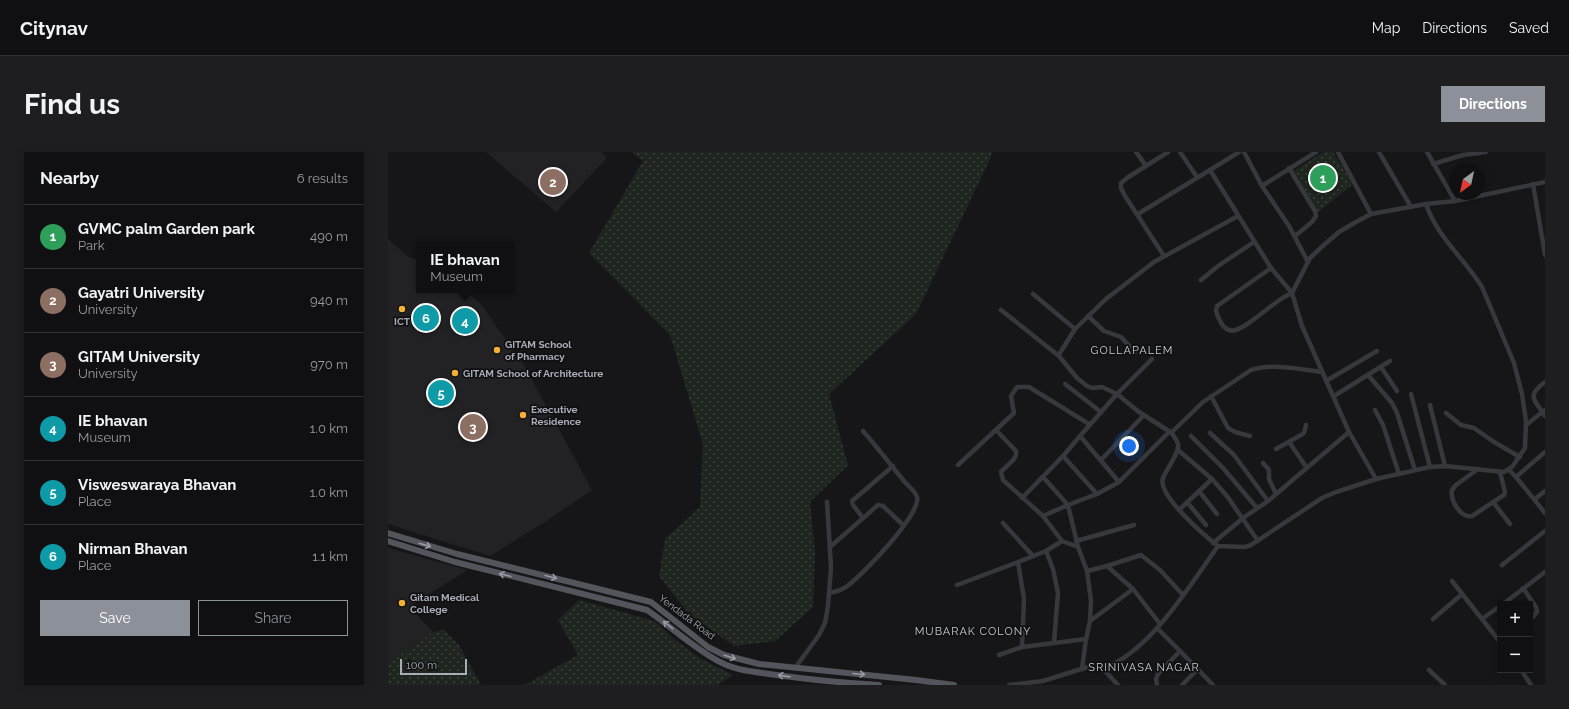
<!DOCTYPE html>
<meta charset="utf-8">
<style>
body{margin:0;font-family:Raleway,sans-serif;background:#1e1e20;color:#f1f3f6}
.controls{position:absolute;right:12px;bottom:12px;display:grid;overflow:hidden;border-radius:0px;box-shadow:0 2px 10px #0003}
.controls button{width:36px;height:36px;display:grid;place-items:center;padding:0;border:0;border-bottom:1px solid #303032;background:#101012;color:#f1f3f6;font:20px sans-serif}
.compass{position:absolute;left:1061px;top:12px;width:36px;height:36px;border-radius:50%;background:#101012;box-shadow:0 2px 10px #0003;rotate:213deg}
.scale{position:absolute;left:12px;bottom:10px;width:67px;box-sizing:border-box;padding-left:4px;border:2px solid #a8adb8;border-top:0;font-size:11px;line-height:14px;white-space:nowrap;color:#a8adb8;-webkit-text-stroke:3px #111113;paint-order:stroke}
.you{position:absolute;left:741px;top:294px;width:14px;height:14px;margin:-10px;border:3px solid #fff;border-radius:50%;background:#1a73e8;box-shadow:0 0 0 6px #1a73e833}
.badge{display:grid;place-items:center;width:26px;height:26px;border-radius:50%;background:#8c9099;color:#fff;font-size:13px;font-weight:700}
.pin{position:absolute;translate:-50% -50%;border:2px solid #fff;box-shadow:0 1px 4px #0006}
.popup{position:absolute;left:28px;top:89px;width:98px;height:52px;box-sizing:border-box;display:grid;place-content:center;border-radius:0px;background:#101012;filter:drop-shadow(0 1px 3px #0005);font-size:13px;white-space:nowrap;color:#9c9d9f}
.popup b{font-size:15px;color:#f1f3f6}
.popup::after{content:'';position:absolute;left:50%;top:100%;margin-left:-8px;border:8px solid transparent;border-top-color:#101012}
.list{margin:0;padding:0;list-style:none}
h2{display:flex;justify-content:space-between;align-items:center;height:52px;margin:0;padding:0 16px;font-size:17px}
h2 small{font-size:13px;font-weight:400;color:#9c9d9f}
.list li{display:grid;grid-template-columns:26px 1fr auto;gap:12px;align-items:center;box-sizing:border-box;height:64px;padding:0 16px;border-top:1px solid #303032}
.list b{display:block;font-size:15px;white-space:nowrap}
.list p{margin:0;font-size:13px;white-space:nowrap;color:#9c9d9f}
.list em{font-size:13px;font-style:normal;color:#9c9d9f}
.actions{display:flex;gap:8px;padding:12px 16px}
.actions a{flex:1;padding:9px 0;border:1px solid #8c9099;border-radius:0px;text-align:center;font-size:14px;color:#8c9099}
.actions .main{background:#8c9099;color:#fff}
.map{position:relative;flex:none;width:1157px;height:533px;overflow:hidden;border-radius:0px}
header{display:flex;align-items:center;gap:24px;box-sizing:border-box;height:56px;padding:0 20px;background:#101012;border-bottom:1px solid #303032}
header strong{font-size:19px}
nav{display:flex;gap:22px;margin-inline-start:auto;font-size:14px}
.intro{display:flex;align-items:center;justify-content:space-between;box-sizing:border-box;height:96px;padding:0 24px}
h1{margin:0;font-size:28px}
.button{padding:10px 18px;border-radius:0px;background:#8c9099;color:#fff;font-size:14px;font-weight:700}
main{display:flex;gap:24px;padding:0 24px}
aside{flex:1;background:#101012;border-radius:0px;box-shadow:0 2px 10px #0003}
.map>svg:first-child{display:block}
</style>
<header>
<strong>Citynav</strong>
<nav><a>Map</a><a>Directions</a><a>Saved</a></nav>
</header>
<div class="intro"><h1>Find us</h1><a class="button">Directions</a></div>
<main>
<aside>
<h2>Nearby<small>6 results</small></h2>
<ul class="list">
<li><span class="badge" style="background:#2e9e5b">1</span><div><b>GVMC palm Garden park</b><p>Park</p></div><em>490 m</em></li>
<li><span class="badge" style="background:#8d6e63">2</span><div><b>Gayatri University</b><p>University</p></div><em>940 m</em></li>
<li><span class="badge" style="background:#8d6e63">3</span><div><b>GITAM University</b><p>University</p></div><em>970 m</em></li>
<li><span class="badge" style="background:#0f9aa8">4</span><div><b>IE bhavan</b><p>Museum</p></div><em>1.0 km</em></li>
<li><span class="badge" style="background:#0f9aa8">5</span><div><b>Visweswaraya Bhavan</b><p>Place</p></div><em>1.0 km</em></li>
<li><span class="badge" style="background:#0f9aa8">6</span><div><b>Nirman Bhavan</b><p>Place</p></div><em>1.1 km</em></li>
</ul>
<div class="actions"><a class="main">Save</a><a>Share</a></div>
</aside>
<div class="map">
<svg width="1157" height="533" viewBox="0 0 1157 533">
<defs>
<pattern id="green-dots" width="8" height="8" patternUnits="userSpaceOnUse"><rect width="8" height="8" fill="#1e261f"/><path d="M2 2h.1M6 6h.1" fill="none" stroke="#3c433d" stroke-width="1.8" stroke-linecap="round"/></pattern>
</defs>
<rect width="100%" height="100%" fill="#161618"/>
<g fill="#222225">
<polygon points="98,0 213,0 219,6 168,60"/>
<polygon points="0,87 19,104 31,109 31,138 76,138 92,151 136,213 204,338 160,368 102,404 0,372"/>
<polygon points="0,396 79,418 21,455 45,480 0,511"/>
</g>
<g fill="url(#green-dots)">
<polygon points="244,0 604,0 601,9 528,162 441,242 460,313 422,350 427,400 425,455 387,489 346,494 301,462 271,424 277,387 312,355 315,292 282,183 201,101 255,9"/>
<polygon points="935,0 945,0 965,32 930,60 906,19"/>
<polygon points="191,448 267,469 286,487 313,507 345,523 330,533 137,533 190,503 170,468"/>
<polygon points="56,478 71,493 93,533 0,533 0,511 45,480"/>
</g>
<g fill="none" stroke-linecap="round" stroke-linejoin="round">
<g stroke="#37383d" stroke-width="4.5">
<polyline points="748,0 758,14"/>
<polyline points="792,0 809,25"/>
<path d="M851,0l-29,18 61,98 21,25 -8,4c-9,6 -18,13 -27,20 -20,15 -32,23 -41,-6l1,-5 54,-38"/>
<polyline points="856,0 874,34 928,0"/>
<polyline points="950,0 983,62"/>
<polyline points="991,0 1023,55"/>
<polyline points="1039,0 1067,49"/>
<polyline points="1045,12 1075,3 1098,0"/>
<polyline points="901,16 927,59 928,64 924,70 907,84"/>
<polyline points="1145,32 1157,103"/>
<polyline points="874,34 901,74 920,110"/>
<polyline points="750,62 822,18"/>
<polyline points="776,104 737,44 733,36 733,31 739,26 780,0"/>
<polyline points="813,128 830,114 866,90"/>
<polyline points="645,142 687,177"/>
<polyline points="613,158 671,204"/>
<polyline points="700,164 716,179 733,185 747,200"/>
<polyline points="993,215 1009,239"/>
<path d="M934,220c-22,-3 -49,-9 -71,-2l-48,32 -30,29 -1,2c2,4 5,7 6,11 2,8 -12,26 -15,34 -6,17 42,58 55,68l27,1 6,-2 71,-47 14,-6 40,-13 54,-12 15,-1 59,6 8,-5 13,-19 1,-27 -4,-27 -8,-31 -32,-76c-18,-29 -45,-50 -56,-83"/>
<polyline points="980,223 1004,251 1009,261 1027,318"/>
<polyline points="938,229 989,199"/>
<path d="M1157,230c-19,14 -11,17 0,34"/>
<polyline points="677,232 713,260"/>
<polyline points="1023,242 1042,315"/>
<polyline points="823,244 840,276 847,280 862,284"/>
<polyline points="946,244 1002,209"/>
<polyline points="1042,253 1057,314"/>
<polyline points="987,258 995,273 1011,322"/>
<polyline points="1058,261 1073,273 1086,276 1106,290 1132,305"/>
<polyline points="1138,273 1157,258"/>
<path d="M608,278l20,21c2,9 -10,14 -15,21l2,8 40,36 19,25 16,6 9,24 20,-5 34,-11 19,15 23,25"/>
<polyline points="784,281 751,260 729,242 714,235 704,236 699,234 689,226 671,204 672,201 687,177 718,147 766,110 850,64"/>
<polyline points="822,281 846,303 880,349"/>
<polyline points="692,284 675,304 709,342"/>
<polyline points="803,284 835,316 869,356"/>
<polyline points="901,290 919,316"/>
<polyline points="888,297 913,283 916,281 918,273"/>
<polyline points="790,298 824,327 839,344 870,389"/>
<polyline points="713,308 756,263"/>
<polyline points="875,311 881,318 881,327 888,342"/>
<polyline points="570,313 626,261 623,244 629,235 641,235 701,272"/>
<path d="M1090,317l-22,16 -4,5c-2,10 8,28 20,26l32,-21 1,-3 -5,-20"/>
<polyline points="1121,318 1128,325 1157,300"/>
<polyline points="655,325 680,353 709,342 731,330 781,280"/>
<polyline points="1128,325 1157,361"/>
<polyline points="988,327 961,280 914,174 904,141 922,106 937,92 951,80 968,70 983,62 1038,52 1067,49 1157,30"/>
<polyline points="731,330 692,284 729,242 764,207"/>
<polyline points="811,339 829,362"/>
<polyline points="634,346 675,304"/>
<polyline points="1147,347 1157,339"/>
<polyline points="799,350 818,373"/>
<polyline points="1105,350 1122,372"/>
<polyline points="791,358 824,327"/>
<polyline points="655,364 680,353 690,395"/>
<polyline points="475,366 465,353 464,349 505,314"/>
<polyline points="615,371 645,404"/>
<polyline points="674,389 658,399 630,410 636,447 634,495 698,487"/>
<polyline points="688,389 746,373"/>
<polyline points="825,391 855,366 880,349 961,280"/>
<polyline points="442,395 490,353 495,354 515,373"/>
<polyline points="658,399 665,417 670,441 666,490"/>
<polyline points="1114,413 1157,379"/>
<polyline points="719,414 745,437 772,472"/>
<polyline points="1064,429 1112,490"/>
<polyline points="569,433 630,410"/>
<polyline points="1135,436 1148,455 1149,460 1142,468"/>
<path d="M441,441c6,-1 12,-3 17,-6 15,-10 76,-74 71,-90 -2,-7 -9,-11 -13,-16 -14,-17 -27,-34 -41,-50"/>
<polyline points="1115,452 1157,420"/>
<polyline points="1045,467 1074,442"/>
<polyline points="1094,467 1112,454"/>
<polyline points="702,469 745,437"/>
<polyline points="792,499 825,533"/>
<polyline points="611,503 634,495"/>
<polyline points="407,516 431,483 437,471 440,454 443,415 439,350"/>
<polyline points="694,517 698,487 702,469 703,449 699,419"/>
<path d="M715,517c49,-20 85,-81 115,-123"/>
<polyline points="1041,518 1057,533"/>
<polyline points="1133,518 1143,533"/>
<polyline points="621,533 655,529 703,514 715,517 730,533"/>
<polyline points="769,533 768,527 770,522 792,499 769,476"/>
<polyline points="794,533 809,518"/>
</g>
<g stroke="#53555c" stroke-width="6">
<polyline points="0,381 69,402 263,450 320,495 336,503 371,512 528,528 566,533"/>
<path d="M0,389l67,21 192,48c25,17 47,39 75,53 14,7 32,9 47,11 36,5 73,9 110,11"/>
</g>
</g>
<defs><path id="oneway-shaft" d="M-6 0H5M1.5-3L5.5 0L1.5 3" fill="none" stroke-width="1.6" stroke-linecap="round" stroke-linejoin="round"/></defs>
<g stroke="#979ba6">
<use href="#oneway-shaft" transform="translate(37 393) rotate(16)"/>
<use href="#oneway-shaft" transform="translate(117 423) rotate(-166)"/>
<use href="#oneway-shaft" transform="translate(163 425) rotate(14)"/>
<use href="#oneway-shaft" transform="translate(280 473) rotate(-142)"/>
<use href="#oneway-shaft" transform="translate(342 505) rotate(18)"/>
<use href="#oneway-shaft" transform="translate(471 522) rotate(5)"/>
<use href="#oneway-shaft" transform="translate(396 524) rotate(-172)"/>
</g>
<g fill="#f2b134" stroke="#111113" stroke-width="1.5">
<circle cx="14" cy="157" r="4"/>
<circle cx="109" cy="198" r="4"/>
<circle cx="67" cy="221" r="4"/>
<circle cx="135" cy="263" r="4"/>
<circle cx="14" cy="451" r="4"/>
</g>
<g text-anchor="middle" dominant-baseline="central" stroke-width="3.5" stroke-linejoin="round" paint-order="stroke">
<g font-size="10" font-weight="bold" fill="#a8adb8" stroke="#111113" text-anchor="start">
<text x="14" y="169" text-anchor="middle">ICT</text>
<text x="117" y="192">GITAM School<tspan x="117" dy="12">of Pharmacy</tspan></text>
<text x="75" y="221">GITAM School of Architecture</text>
<text x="143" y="257">Executive<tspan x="143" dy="12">Residence</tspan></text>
<text x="22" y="445">Gitam Medical<tspan x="22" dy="12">College</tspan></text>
</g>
<g font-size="10" fill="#a8adb8" stroke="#111113">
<text transform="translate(299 465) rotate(37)">Yendada Road</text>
</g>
<g font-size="11" letter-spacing="1" fill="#c9ccd4" stroke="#111113">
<text x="744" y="198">GOLLAPALEM</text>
<text x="585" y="479">MUBARAK COLONY</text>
<text x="756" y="515">SRINIVASA NAGAR</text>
</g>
</g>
</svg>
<div class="controls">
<button>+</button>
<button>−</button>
</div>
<svg class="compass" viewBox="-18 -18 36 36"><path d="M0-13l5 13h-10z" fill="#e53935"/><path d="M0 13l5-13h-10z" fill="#9c9d9f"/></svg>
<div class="scale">100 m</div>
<div class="you"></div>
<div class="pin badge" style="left:935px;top:26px;background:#2e9e5b">1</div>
<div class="pin badge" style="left:165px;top:30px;background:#8d6e63">2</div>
<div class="pin badge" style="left:85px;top:275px;background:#8d6e63">3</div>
<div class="pin badge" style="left:77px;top:169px;background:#0f9aa8">4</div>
<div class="popup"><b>IE bhavan</b>Museum</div>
<div class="pin badge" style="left:53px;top:241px;background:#0f9aa8">5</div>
<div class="pin badge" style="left:38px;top:166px;background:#0f9aa8">6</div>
</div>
</main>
